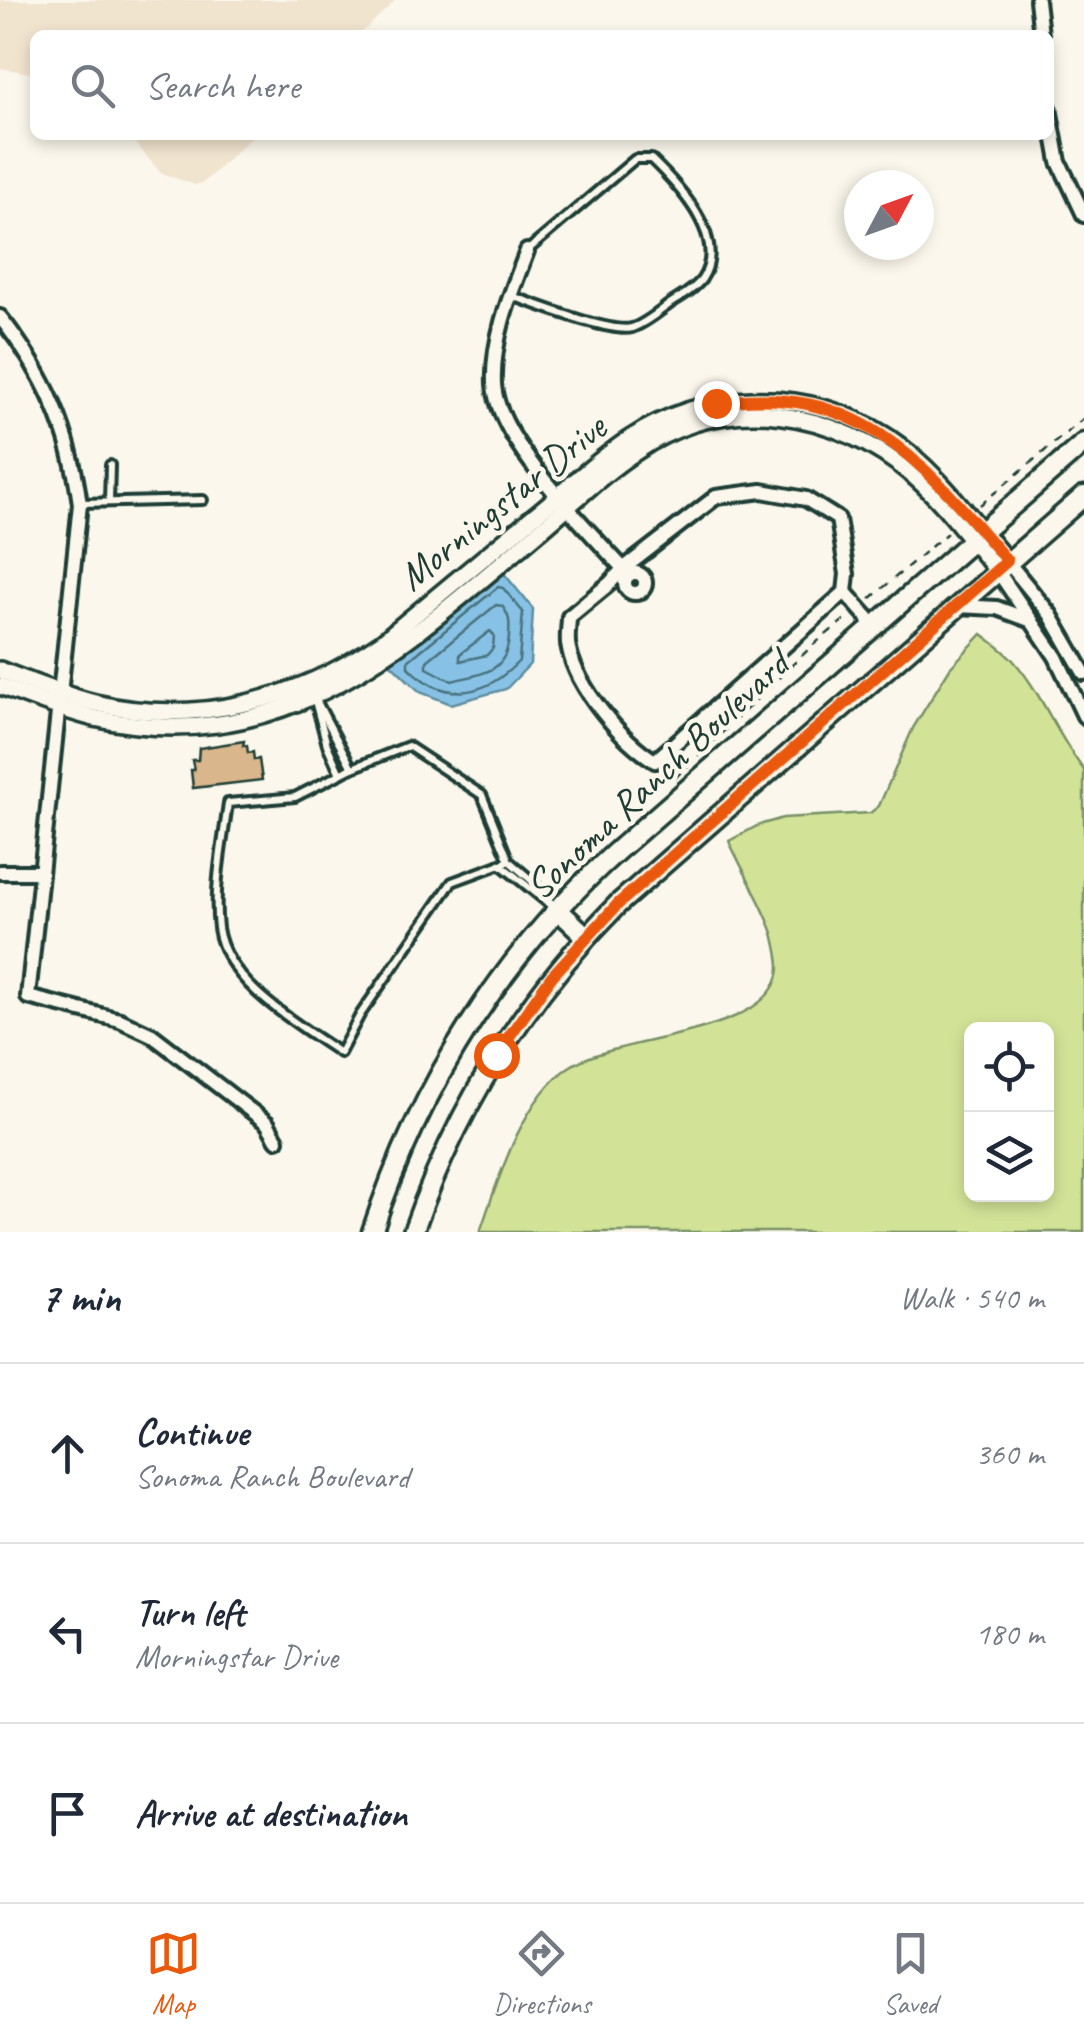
<!DOCTYPE html>
<meta charset="utf-8">
<style>
body{margin:0;font-family:Caveat,sans-serif;background:#f6f6f7;color:#1f2937}
.controls{position:absolute;right:30px;bottom:30px;display:grid;overflow:hidden;border-radius:15px;box-shadow:0 5px 15px #0003}
.controls button{width:90px;height:90px;display:grid;place-items:center;padding:0;border:0;border-bottom:2px solid #e0e1e3;background:#fff;color:#1f2937;font:50px sans-serif}
.compass{position:absolute;left:844px;top:170px;width:90px;height:90px;border-radius:50%;background:#fff;box-shadow:0 5px 15px #0003;rotate:49deg}
.stop{position:absolute;width:30px;height:30px;margin:-22px;border:8px solid #ea580c;border-radius:50%;background:#fff}
.stop.end{background:#ea580c;border-color:#fff;box-shadow:0 2px 10px #0008}
.list{margin:0;padding:0;list-style:none}
h2{display:flex;justify-content:space-between;align-items:center;height:130px;margin:0;padding:0 40px;font-size:42px}
h2 small{font-size:32px;font-weight:400;color:#747a83}
.list li{display:grid;grid-template-columns:65px 1fr auto;gap:30px;align-items:center;box-sizing:border-box;height:180px;padding:0 40px;border-top:2px solid #e0e1e3}
.list b{display:block;font-size:38px;white-space:nowrap}
.list p{margin:0;font-size:32px;white-space:nowrap;color:#747a83}
.list em{font-size:32px;font-style:normal;color:#747a83}
.icon{flex:none;width:55px;height:55px;fill:none;stroke:currentColor;stroke-width:2;stroke-linecap:round;stroke-linejoin:round}
.map{position:relative;flex:none;width:1084px;height:1232px;overflow:hidden}
.search{position:absolute;background:#fff;box-shadow:0 5px 15px #0003;left:30px;right:30px;top:30px;height:110px;display:flex;align-items:center;gap:25px;box-sizing:border-box;padding:0 35px;border-radius:15px;color:#747a83;font-size:38px}
.sheet{height:670px;background:#fff}
nav{display:flex;justify-content:space-around;align-items:center;box-sizing:border-box;height:140px;border-top:2px solid #e0e1e3;background:#fff;font-size:28px;color:#747a83}
nav a{display:grid;justify-items:center;gap:5px}
nav .on{color:#ea580c}
.map>svg:first-child{display:block}
</style>
<div class="map">
<svg width="1084" height="1232" viewBox="0 0 1084 1232">
<rect width="100%" height="100%" fill="#fbf7ec"/>
<filter id="ink" filterUnits="userSpaceOnUse"><feTurbulence type="fractalNoise" baseFrequency=".01" numOctaves="2"/><feDisplacementMap in="SourceGraphic" scale="20" xChannelSelector="R" yChannelSelector="G"/><feConvolveMatrix kernelMatrix="1 2 1 2 8 2 1 2 1" color-interpolation-filters="sRGB"/></filter>
<g filter="url(#ink)">
<g fill="#f1e4cf">
<polygon points="0,0 396,0 359,35 35,35 35,74 0,68"/>
<polygon points="128,135 254,135 204,182 195,185 161,173"/>
</g>
<path fill="#d2e397" stroke="#789066" stroke-width="2.5" fill-rule="evenodd" d="M982,634c10,8 22,16 31,26 29,33 44,76 71,110v462h-604c18,-52 42,-133 89,-165 47,-32 208,-30 210,-100 0,-9 -3,-21 -5,-30 -6,-24 -34,-71 -45,-96l30,-16 24,-7 87,-5 9,-7 34,-78 37,-60zM972,1030h74v164h-74z"/>
<polygon fill="#87c2e6" stroke="#5d8d9f" stroke-width="2.5" points="502,571 533,609 530,664 506,689 451,704 420,692 390,663"/>
<g fill="none" stroke-linecap="round" stroke-linejoin="round">
<g stroke="#49727b" stroke-width="2.5">
<path d="M498,587l5,1 20,24 -4,49c-34,36 -74,43 -111,6v-6z"/>
<path d="M496,605l6,1c8,10 8,16 7,30 -2,37 -26,37 -57,45l-25,-13v-7z"/>
<polygon points="490,631 494,635 493,648 487,655 460,661 460,654"/>
</g>
</g>
<polygon fill="#d9b68b" stroke="#1f3d34" stroke-width="2.5" points="244,741 243,746 247,746 248,753 253,752 254,760 259,759 262,780 193,788 191,770 194,770 192,760 198,760 199,748"/>
<g fill="none" stroke-linecap="round" stroke-linejoin="round">
<defs>
<g id="service">
<path d="M512,296c24,8 99,38 120,32 13,-4 28,-17 39,-25 10,-6 24,-14 31,-24 27,-41 -24,-94 -51,-120h-16l-107,91"/>
<polyline points="109,502 110,465"/>
<polyline points="81,503 203,500"/>
<polyline points="314,697 327,745 340,774"/>
<polyline points="317,702 352,768"/>
<path d="M509,861l-57,21 -92,133 -20,38c-42,-29 -114,-69 -122,-125 -5,-40 5,-85 10,-125l67,-6 55,-28 58,-23 74,49 27,66 21,18 26,29"/>
<polyline points="500,864 548,903"/>
</g>
<g id="minor">
<polyline points="1037,0 1041,35"/>
<polyline points="1049,108 1059,162 1084,215"/>
<path d="M527,251c-16,42 -35,87 -33,133 3,58 96,147 135,191"/>
<path d="M0,317c46,58 70,113 80,187l-52,493 92,23 32,15 115,88 10,17"/>
<path d="M762,491l44,8 32,20 9,55 -2,18 -190,169c-33,-20 -78,-73 -86,-112 -3,-10 0,-22 0,-32l40,-33 14,-15 93,-72z"/>
<polyline points="1007,561 1050,614 1084,673"/>
<polyline points="997,570 1056,657 1084,716"/>
<circle cx="635" cy="583" r="10"/>
<polyline points="845,592 874,625"/>
<polyline points="957,606 997,608 1032,621"/>
<polyline points="0,872 39,872"/>
</g>
<g id="tertiary">
<path d="M0,670c31,12 63,25 95,33 101,24 204,-3 287,-61 51,-42 102,-84 152,-126 31,-25 61,-54 94,-76 77,-52 179,-54 258,-4 48,31 84,82 121,125"/>
<path d="M0,686c30,11 62,24 94,32 195,43 312,-75 449,-190 31,-26 60,-55 94,-77 90,-61 198,-42 278,26 31,27 55,62 82,93"/>
</g>
<g id="secondary">
<polyline points="557,909 586,936"/>
<path d="M372,1232c48,-147 131,-279 246,-382l466,-407"/>
<path d="M413,1232c44,-125 112,-234 205,-328l466,-408"/>
</g>
</defs>
<use href="#service" stroke="#1f3d34" stroke-width="14"/>
<use href="#minor" stroke="#1f3d34" stroke-width="20"/>
<use href="#tertiary" stroke="#1f3d34" stroke-width="22"/>
<use href="#secondary" stroke="#1f3d34" stroke-width="25"/>
<g stroke="#1f3d34" stroke-width="2.5" stroke-dasharray="8 8" stroke-linecap="butt">
<polyline points="980,505 1084,418"/>
<polyline points="870,599 947,533"/>
<polyline points="675,778 812,646 848,617"/>
</g>
<use href="#service" stroke="#fbf7ec" stroke-width="6"/>
<use href="#minor" stroke="#fbf7ec" stroke-width="12"/>
<use href="#tertiary" stroke="#fbf7ec" stroke-width="15"/>
<use href="#secondary" stroke="#fbf7ec" stroke-width="18"/>
</g>
</g>
<g fill="none" stroke-linecap="round" stroke-linejoin="round" filter="url(#ink)">
<path stroke="#ea580c" stroke-width="12" d="M496,1055l56,-79 66,-72 389,-343c-83,-98 -148,-180 -291,-158"/>
</g>
<g text-anchor="middle" dominant-baseline="central" stroke-width="9" stroke-linejoin="round" paint-order="stroke">
<g font-size="40" fill="#1f3d34" stroke="#fbf7ec">
<text transform="translate(502 502) rotate(-39)">Morningstar Drive</text>
<text transform="translate(657 775) rotate(-43)">Sonoma Ranch Boulevard</text>
</g>
</g>
</svg>
<div class="controls">
<button><svg class="icon" aria-label="locate" viewBox="0 0 24 24"><circle cx="12" cy="12" r="6"/><path d="M12 2v4M12 18v4M2 12h4M18 12h4"/></svg></button>
<button><svg class="icon" aria-label="layers" viewBox="0 0 24 24"><path d="M12 4l9 5-9 5-9-5zM3 14l9 5 9-5"/></svg></button>
</div>
<svg class="compass" viewBox="-18 -18 36 36"><path d="M0-13l5 13h-10z" fill="#e53935"/><path d="M0 13l5-13h-10z" fill="#747a83"/></svg>
<div class="stop" style="left:496px;top:1055px"></div>
<div class="stop end" style="left:716px;top:403px"></div>
<div class="search"><svg class="icon" aria-label="search" viewBox="0 0 24 24"><circle cx="10" cy="10" r="6"/><path d="M15 15l6 6"/></svg>Search here</div>
</div>
<section class="sheet">
<h2>7 min<small>Walk · 540 m</small></h2>
<ul class="list">
<li><svg class="icon" aria-label="ahead" viewBox="0 0 24 24"><path d="M12 20V5M6 11l6-6 6 6"/></svg><div><b>Continue</b><p>Sonoma Ranch Boulevard</p></div><em>360 m</em></li>
<li><svg class="icon" aria-label="left" viewBox="0 0 24 24"><path d="M17 20v-9H6M10 6l-5 5 5 5"/></svg><div><b>Turn left</b><p>Morningstar Drive</p></div><em>180 m</em></li>
<li><svg class="icon" aria-label="arrive" viewBox="0 0 24 24"><path d="M6 21V4h12l-3 4 3 4H6"/></svg><div><b>Arrive at destination</b></div></li>
</ul>
</section>
<nav>
<a class="on"><svg class="icon" aria-label="map" viewBox="0 0 24 24"><path d="M3 6l6-2 6 2 6-2v14l-6 2-6-2-6 2zM9 4v14M15 6v14"/></svg>Map</a>
<a><svg class="icon" aria-label="directions" viewBox="0 0 24 24"><path d="M12 3l9 9-9 9-9-9zM9 14v-3h6M13 9l2 2-2 2"/></svg>Directions</a>
<a><svg class="icon" aria-label="saved" viewBox="0 0 24 24"><path d="M7 4h10v16l-5-4-5 4z"/></svg>Saved</a>
</nav>
